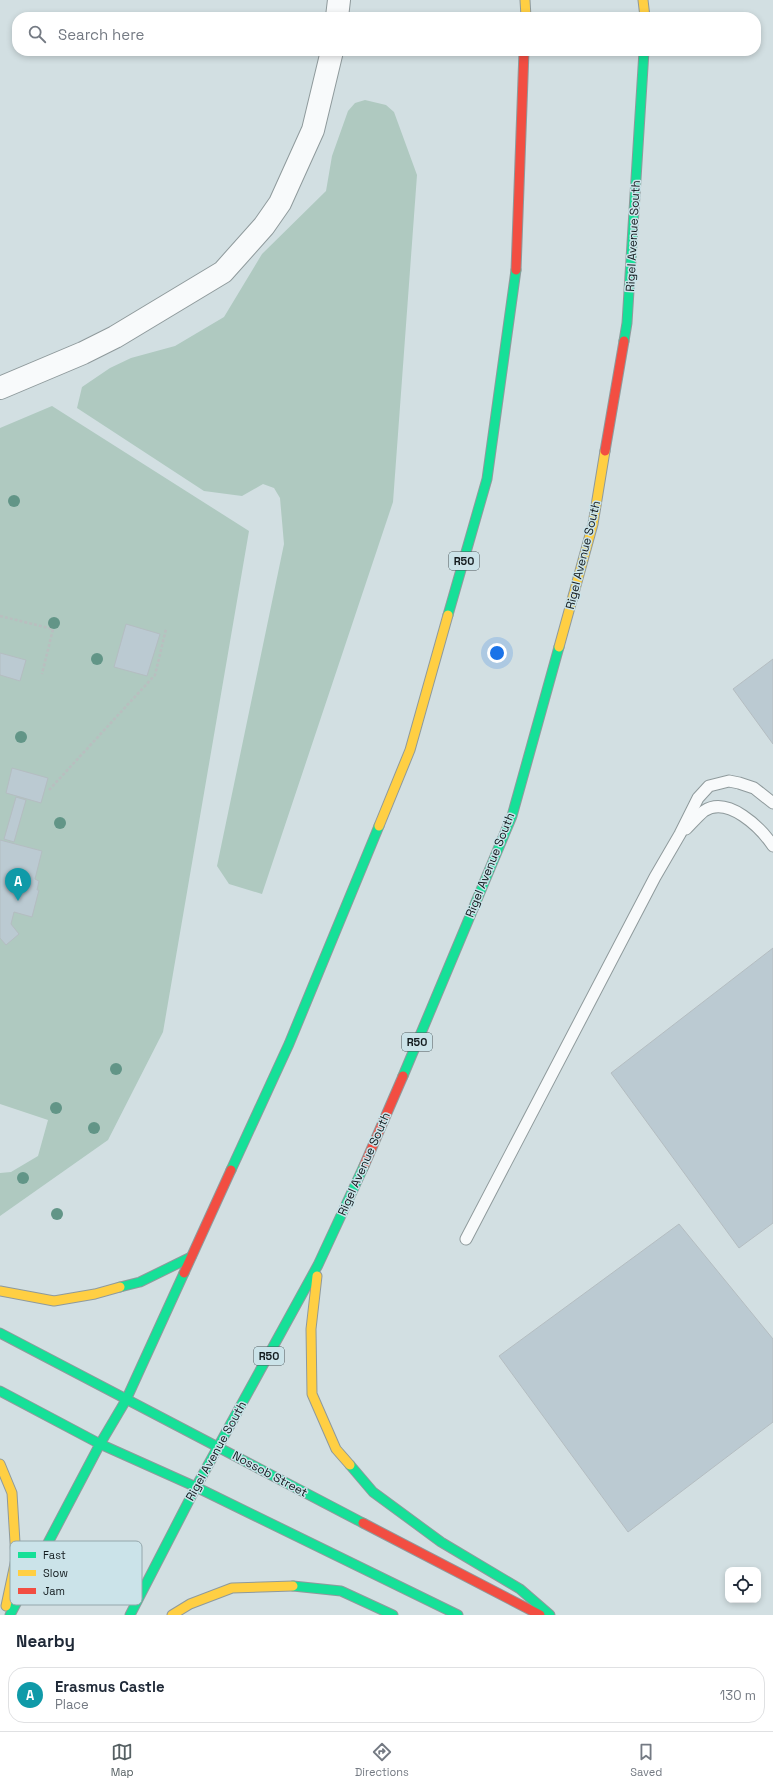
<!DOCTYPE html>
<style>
body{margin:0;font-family:"Space Grotesk",sans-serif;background:#f2f2f3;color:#1f2937}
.controls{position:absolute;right:12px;bottom:12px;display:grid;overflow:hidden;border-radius:8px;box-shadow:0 2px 6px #0003}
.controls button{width:36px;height:36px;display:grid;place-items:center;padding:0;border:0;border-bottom:1px solid #e0e1e3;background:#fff;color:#1f2937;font:20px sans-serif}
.you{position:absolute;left:497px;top:653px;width:14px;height:14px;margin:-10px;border:3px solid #fff;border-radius:50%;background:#1a73e8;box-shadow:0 0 0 6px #1a73e833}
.badge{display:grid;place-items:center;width:26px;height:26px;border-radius:50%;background:#566063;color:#fff;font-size:13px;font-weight:700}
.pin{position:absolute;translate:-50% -33px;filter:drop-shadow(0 1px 2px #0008)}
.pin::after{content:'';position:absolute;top:21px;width:14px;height:12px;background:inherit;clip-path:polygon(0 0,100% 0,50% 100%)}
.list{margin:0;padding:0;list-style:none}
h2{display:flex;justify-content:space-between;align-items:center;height:52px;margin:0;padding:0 16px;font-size:17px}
h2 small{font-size:13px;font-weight:400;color:#747a83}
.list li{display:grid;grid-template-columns:26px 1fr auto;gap:12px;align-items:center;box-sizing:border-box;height:56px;margin:0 8px 8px;padding:0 8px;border:1px solid #e0e1e3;border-radius:16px}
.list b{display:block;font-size:15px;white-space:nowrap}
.list p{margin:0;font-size:13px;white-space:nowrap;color:#747a83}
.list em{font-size:13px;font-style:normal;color:#747a83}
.icon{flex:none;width:22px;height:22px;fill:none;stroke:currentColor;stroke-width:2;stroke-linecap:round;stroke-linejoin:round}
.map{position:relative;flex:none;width:773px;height:1615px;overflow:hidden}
.search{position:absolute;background:#fff;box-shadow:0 2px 6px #0003;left:12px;right:12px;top:12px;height:44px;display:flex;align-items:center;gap:10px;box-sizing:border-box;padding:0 14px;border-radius:16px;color:#747a83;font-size:15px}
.sheet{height:116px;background:#fff}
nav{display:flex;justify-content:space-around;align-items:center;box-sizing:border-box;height:56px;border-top:1px solid #e0e1e3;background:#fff;font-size:11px;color:#747a83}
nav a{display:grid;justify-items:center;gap:2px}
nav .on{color:#566063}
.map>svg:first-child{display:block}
</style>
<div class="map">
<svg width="773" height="1615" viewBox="0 0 773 1615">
<rect width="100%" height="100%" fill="#d2dfe2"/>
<g fill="#afc9c0">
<polygon points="365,100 386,105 394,112 417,175 393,502 262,894 229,884 217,866 284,544 280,498 274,488 263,484 242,496 204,491 77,408 82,387 110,368 131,358 175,346 224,317 262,254 326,191 332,156 348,111 355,103"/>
<polygon points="52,406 249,531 163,1032 108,1140 0,1216 0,1173 11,1172 38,1156 48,1120 0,1104 0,428"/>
</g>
<g fill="#bbcad2" stroke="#b4bdc1">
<polygon points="126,624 160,634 147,676 114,667"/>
<polygon points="0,653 26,660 20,681 0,675"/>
<polygon points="773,659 773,744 733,689"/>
<polygon points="12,768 48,778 41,803 6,793"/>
<polygon points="16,797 26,800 14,842 4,839"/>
<polygon points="0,840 42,851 35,879 39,881 37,890 39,890 32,917 14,912 11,924 19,934 6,945 0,938"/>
<polygon points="773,948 773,1223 739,1248 611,1073"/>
<polygon points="679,1224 773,1339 773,1422 628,1532 499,1356"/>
</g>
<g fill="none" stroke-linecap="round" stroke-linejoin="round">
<defs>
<g id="lane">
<path d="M686,829c6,-6 12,-13 18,-18 24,-16 57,17 69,35"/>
<polyline points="466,1239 655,877 680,834 698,798 709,786 729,781 739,783 754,788 773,803"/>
</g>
<g id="street">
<polyline points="337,17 339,0"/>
<polyline points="0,388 83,353 115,337 223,272 264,226 280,203 313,130 332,51"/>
</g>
<g id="fast">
<polyline points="624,341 627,323 644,51"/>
<polyline points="448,615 487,479 516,270"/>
<polyline points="403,1076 512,816 559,647"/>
<polyline points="231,1170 289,1044 379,826"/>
<polyline points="120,1287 140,1282 191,1257"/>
<polyline points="0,1333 363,1523"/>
<polyline points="0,1391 100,1444 196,1487 458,1615"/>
<polyline points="350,1465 373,1492 441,1542 520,1589 550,1615"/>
<polyline points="293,1586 341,1591 393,1615"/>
<polyline points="10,1615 100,1444 126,1400 184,1273"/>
<polyline points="130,1615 196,1487 318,1265 364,1166"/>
</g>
<g id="slow">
<polyline points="525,0 526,17"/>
<polyline points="643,0 645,17"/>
<polyline points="559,647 593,524 605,451"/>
<polyline points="379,826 410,750 448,615"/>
<polyline points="317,1276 311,1329 312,1394 336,1449 350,1465"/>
<polyline points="0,1291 54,1301 95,1294 120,1287"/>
<polyline points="0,1464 12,1493 16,1559 6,1606"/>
<polyline points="172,1615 190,1604 232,1588 293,1586"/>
</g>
<g id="jam">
<polyline points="516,270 524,51"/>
<polyline points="605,451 624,341"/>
<polyline points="364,1166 403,1076"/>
<polyline points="184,1273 231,1170"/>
<polyline points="363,1523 540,1615"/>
</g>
</defs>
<use href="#lane" stroke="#8f9a9c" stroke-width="13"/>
<use href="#street" stroke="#8f9a9c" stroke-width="24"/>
<use href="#fast" stroke="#8f9a9c" stroke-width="11"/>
<use href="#slow" stroke="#8f9a9c" stroke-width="11"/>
<use href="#jam" stroke="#8f9a9c" stroke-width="11"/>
<g stroke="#b9bebf" stroke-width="2.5" stroke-dasharray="3 2" stroke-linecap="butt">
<polyline points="0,616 53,629 42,674"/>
<polyline points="49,790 155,675 166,629"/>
</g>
<use href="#lane" stroke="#f8fafb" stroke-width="11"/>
<use href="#street" stroke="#f8fafb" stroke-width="22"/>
<use href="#fast" stroke="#16e098" stroke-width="9"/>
<use href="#slow" stroke="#ffcf43" stroke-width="9"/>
<use href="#jam" stroke="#f24e42" stroke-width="9"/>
</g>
<g fill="#629587">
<circle cx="14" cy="501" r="6"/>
<circle cx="54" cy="623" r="6"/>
<circle cx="97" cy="659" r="6"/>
<circle cx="21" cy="737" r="6"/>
<circle cx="60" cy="823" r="6"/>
<circle cx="116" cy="1069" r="6"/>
<circle cx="56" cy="1108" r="6"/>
<circle cx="94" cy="1128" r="6"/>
<circle cx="23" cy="1178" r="6"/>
<circle cx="57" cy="1214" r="6"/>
</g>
<g text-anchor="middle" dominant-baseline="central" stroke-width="3" stroke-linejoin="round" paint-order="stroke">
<g fill="#cbe3e9" stroke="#4a575b" stroke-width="1">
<rect x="449" y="552" width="30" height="18" rx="3"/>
<rect x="402" y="1033" width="30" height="18" rx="3"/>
<rect x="254" y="1347" width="30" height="18" rx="3"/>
</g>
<g font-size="11" font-weight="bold" fill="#131b1e">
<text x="464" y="561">R50</text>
<text x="417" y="1042">R50</text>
<text x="269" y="1356">R50</text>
</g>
<g font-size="12" fill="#131b1e" stroke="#cbe3e9">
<text transform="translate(633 236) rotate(-87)">Rigel Avenue South</text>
<text transform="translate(583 555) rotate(-76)">Rigel Avenue South</text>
<text transform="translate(490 865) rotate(-68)">Rigel Avenue South</text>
<text transform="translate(364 1164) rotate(-66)">Rigel Avenue South</text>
<text transform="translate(216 1451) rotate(-61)">Rigel Avenue South</text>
<text transform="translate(270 1474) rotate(28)">Nossob Street</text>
</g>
</g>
<rect x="10" y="1541" width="132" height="64" rx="6" fill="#cbe3e9" stroke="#94a7ac" stroke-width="1"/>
<rect x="18" y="1552" width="18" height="6" fill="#16e098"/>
<rect x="18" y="1570" width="18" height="6" fill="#ffcf43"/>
<rect x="18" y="1588" width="18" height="6" fill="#f24e42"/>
<g font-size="11" fill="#131b1e">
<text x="43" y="1559">Fast</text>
<text x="43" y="1577">Slow</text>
<text x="43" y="1595">Jam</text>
</g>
</svg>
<div class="controls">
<button><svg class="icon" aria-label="locate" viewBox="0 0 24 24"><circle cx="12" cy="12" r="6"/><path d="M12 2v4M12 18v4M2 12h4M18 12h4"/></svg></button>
</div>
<div class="you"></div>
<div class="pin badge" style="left:18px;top:901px;background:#0f9aa8">A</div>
<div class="search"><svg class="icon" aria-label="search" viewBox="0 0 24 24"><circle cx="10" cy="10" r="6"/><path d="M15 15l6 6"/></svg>Search here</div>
</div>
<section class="sheet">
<h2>Nearby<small></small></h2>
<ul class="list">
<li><span class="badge" style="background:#0f9aa8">A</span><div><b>Erasmus Castle</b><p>Place</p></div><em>130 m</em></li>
</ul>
</section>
<nav>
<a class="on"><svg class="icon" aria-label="map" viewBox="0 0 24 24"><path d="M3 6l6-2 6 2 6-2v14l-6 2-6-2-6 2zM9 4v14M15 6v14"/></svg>Map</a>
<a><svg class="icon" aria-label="directions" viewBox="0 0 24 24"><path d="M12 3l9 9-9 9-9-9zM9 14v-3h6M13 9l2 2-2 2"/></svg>Directions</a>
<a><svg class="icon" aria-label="saved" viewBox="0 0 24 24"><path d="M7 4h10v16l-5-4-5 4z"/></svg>Saved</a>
</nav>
